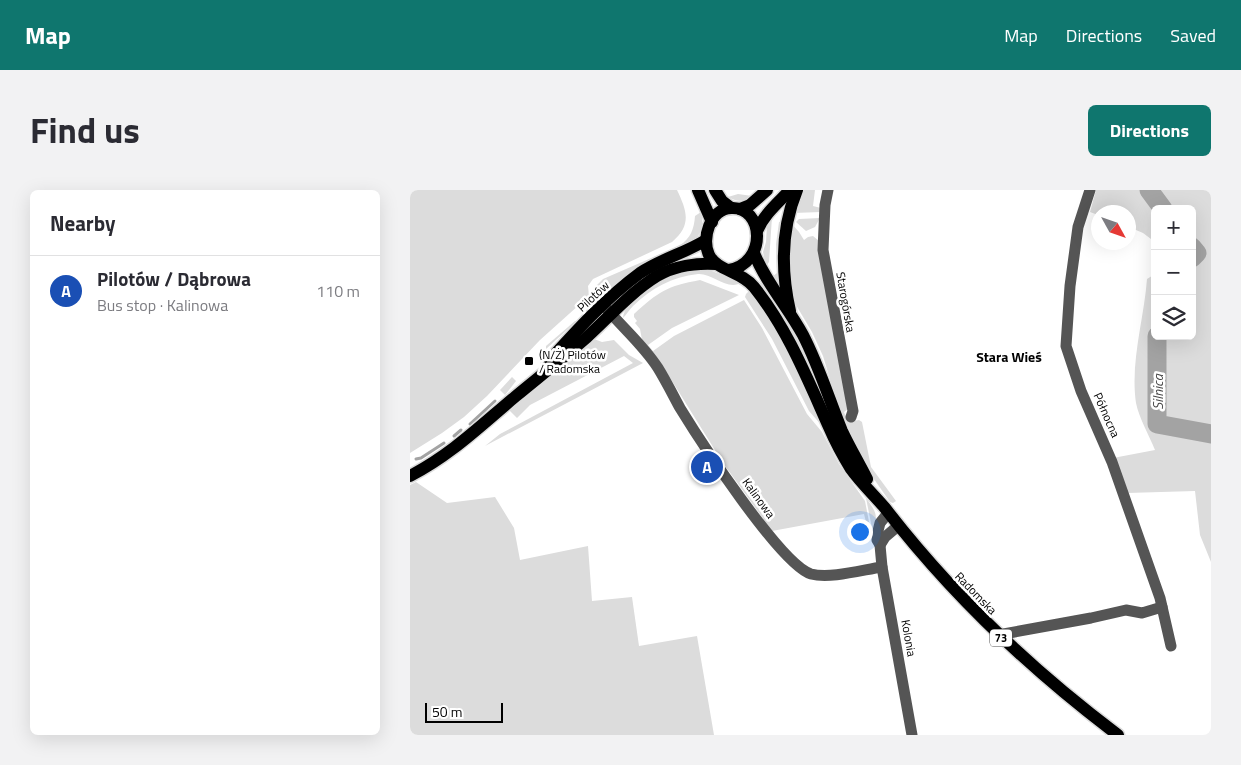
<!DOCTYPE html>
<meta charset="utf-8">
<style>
body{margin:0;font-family:"Titillium Web",sans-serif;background:#f2f2f3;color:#2b2b33}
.controls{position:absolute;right:15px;top:15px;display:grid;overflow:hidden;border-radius:8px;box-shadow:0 5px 20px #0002}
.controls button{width:45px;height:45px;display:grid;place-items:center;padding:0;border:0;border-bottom:1px solid #e1e1e2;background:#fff;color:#2b2b33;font:25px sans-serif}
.compass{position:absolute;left:681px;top:15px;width:45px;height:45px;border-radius:50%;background:#fff;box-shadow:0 5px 20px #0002;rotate:130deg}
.scale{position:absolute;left:15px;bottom:12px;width:78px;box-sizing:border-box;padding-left:5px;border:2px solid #000;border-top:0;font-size:14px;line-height:18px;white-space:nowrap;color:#000;-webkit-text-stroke:4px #fff;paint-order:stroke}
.you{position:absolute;left:449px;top:341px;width:18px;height:18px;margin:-12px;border:4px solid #fff;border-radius:50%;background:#1a73e8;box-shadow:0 0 0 8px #1a73e833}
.badge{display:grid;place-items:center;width:32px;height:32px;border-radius:50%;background:#0f766e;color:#fff;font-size:16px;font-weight:700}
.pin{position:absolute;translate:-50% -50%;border:2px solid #fff;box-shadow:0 1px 5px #0006}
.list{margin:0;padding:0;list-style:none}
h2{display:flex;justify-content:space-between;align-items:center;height:65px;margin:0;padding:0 20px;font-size:21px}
h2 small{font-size:16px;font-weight:400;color:#7c7c81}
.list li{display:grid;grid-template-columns:32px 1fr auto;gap:15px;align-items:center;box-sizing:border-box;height:70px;padding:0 20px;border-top:1px solid #e1e1e2}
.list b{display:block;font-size:19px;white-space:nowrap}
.list p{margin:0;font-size:16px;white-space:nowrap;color:#7c7c81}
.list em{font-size:16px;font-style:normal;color:#7c7c81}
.icon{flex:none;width:28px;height:28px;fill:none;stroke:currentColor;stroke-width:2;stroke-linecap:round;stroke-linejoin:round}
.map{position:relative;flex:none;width:801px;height:545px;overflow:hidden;border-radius:8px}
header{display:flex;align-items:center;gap:30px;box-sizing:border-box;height:70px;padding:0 25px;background:#0f766e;color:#fff}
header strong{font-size:24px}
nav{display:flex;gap:28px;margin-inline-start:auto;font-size:18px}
.intro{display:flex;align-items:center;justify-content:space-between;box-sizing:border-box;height:120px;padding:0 30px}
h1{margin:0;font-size:35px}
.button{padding:12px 22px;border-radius:8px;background:#0f766e;color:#fff;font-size:18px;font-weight:700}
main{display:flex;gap:30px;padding:0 30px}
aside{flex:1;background:#fff;border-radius:8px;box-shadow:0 5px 20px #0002}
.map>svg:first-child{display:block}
</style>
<header>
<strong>Map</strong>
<nav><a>Map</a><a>Directions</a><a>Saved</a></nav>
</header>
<div class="intro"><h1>Find us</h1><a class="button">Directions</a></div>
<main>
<aside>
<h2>Nearby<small></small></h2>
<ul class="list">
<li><span class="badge" style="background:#1a4fb4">A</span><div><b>Pilotów / Dąbrowa</b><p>Bus stop · Kalinowa</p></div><em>110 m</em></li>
</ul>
</aside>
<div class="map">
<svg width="801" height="545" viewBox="0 0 801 545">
<rect width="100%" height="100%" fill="#fff"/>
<g fill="#dcdcdc">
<path d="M0,0h267c10,21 15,35 -5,52l-79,37 -5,7 1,10 -49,44 -53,56 -23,21 -22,16 -32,20z"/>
<polygon points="392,0 405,0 403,16 411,18 411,22 383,23"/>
<path d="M686,0h115v372l-11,-27 -5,-44 -68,2 -14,-35 42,-8c-6,-15 -16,-32 -19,-47 -6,-41 8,-84 11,-124l8,-5v62h37v-127h-37v33l-12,-9 -14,-6 -1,-15h-30v3l-8,-3z"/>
<path d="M328,4l14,2c-8,6 -15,6 -24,1z"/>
<path d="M291,22c3,10 1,20 -6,28l-89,54 -7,-3 -2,-6 6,-6 76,-33c12,-8 15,-17 16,-30z"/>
<polygon points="362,27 359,72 356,76 353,62 356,52 357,35"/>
<polygon points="410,28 405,37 396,41 386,32 389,29"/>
<polygon points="369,32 372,32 371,100 362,87 367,83 366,54"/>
<polygon points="382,34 389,42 394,50 398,47 403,46 409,51 438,219 434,222 438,232 449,230 452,232 461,277 486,311 483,313 480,312 457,279 434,236 413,166 402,142 383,110 377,63"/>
<path d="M296,79l36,13c-14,10 -29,-9 -44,-8 -27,3 -46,14 -65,32 -4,4 -6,8 -10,12 1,-17 33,-37 48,-42 11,-5 23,-5 35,-7z"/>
<path d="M290,90l39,15 -67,33 -24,17 5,6 21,-15 70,-36 18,28 45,86 15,18 17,32 26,37 4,21h-3l-2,-8 -92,17 -49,-68 -61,-98 -20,-25 -2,-11 -5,-6 2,-2 -3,-4v-3c24,-22 33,-28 66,-34z"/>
<polygon points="352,92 396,162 423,230 386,153 349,94"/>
<path d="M340,100c19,27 34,55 49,84 9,17 18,34 24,53l-14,-16 -37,-72 -27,-42 1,-3z"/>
<polygon points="165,131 167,131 136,159 136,156"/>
<polygon points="184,149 192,152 204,150 219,165 233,173 75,256 90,244 223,173 214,166 120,215 107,228 99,220"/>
<polygon points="102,187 106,191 95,205 90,200"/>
<polygon points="6,292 37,313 85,307 104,338 110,370 178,356 182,411 222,407 229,456 287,446 304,545 0,545 0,295"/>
<path d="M456,308c11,15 12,17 7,35z"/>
</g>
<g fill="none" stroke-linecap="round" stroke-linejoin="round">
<g stroke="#a3a3a3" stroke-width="3">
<polyline points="60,234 85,211"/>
<polyline points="44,246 51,240"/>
<polyline points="6,269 11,268 34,253"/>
</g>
<g stroke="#a3a3a3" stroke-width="19">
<polyline points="739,0 753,19"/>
<polyline points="782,57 787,63 782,68"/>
<polyline points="747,146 747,234 801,244"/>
</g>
<defs>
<g id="major">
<polyline points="288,0 302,32"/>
<polyline points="305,0 312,11 321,18"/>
<polyline points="330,19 340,15 357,0"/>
<path d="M347,41c7,-17 21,-28 33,-41"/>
<path d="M344,63c12,30 34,54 49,82 16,31 26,64 39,96 8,17 17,32 25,48"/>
<path d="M319,80c39,-7 35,-64 2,-62 -21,1 -30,31 -22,47 8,16 32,16 45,32 33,41 53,91 75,140 6,14 14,29 22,42 10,14 23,26 34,39 68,88 144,160 233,227"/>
<path d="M380,121c-9,-40 -9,-82 7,-121"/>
<path d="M138,172c28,-31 58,-64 92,-89 21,-14 45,-20 66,-33"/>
<path d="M0,286c42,-22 70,-50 106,-80 23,-19 47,-38 70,-58 23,-21 45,-46 71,-62 17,-10 40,-13 59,-12"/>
</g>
</defs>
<use href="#major" stroke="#dbdbdb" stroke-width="15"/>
<g stroke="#555" stroke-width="11">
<polyline points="418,0 415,15 413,60 443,221 441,227"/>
<polyline points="680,0 668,37 660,96 656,156 671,201 702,272 750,408 761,456"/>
<path d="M196,118c17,20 38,38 52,60 8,13 15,27 22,40 19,31 101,157 131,166 19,5 51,-4 71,-7"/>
<polyline points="478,323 470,333 468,341 467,350 470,355 472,377 502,545"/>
<polyline points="470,355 475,347 488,336"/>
<polyline points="588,445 681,428 716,420 732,423 752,417"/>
</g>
<use href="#major" stroke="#000" stroke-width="12"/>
</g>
<rect fill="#000" stroke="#fff" stroke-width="2" x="114" y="166" width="10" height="10" rx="2.5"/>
<g text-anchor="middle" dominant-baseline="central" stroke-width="5" stroke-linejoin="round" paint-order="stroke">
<rect fill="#fff" stroke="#4c4c4c" stroke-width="1" x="580" y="439.5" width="22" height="17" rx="4"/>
<g font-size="11" font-weight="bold" fill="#000">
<text x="591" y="448">73</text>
</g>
<g font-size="12" fill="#000" stroke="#fff">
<text transform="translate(183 106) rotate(-43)">Pilotów</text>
<text transform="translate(436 112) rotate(80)">Starogórska</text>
<text transform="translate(697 225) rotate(66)">Północna</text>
<text transform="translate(349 308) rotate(54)">Kalinowa</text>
<text transform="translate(566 403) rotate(46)">Radomska</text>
<text transform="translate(499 448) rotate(80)">Kolonia</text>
</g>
<g font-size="12" fill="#000" stroke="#fff" text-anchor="start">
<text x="129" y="164">(N/Ż) Pilotów<tspan x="129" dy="14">/ Radomska</tspan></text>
</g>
<g font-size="14" font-weight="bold" fill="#000" stroke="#fff">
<text x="599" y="166">Stara Wieś</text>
</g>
<g font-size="14" font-style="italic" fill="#444" stroke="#fff">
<text transform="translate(747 202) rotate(-90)">Silnica</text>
</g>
</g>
</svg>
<div class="controls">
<button>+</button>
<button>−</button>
<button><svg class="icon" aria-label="layers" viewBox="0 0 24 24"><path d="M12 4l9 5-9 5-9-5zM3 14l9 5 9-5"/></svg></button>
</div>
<svg class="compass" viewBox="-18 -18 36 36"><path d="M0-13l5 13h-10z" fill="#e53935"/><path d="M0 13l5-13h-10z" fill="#7c7c81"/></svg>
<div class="scale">50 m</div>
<div class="you"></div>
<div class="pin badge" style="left:297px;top:277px;background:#1a4fb4">A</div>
</div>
</main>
